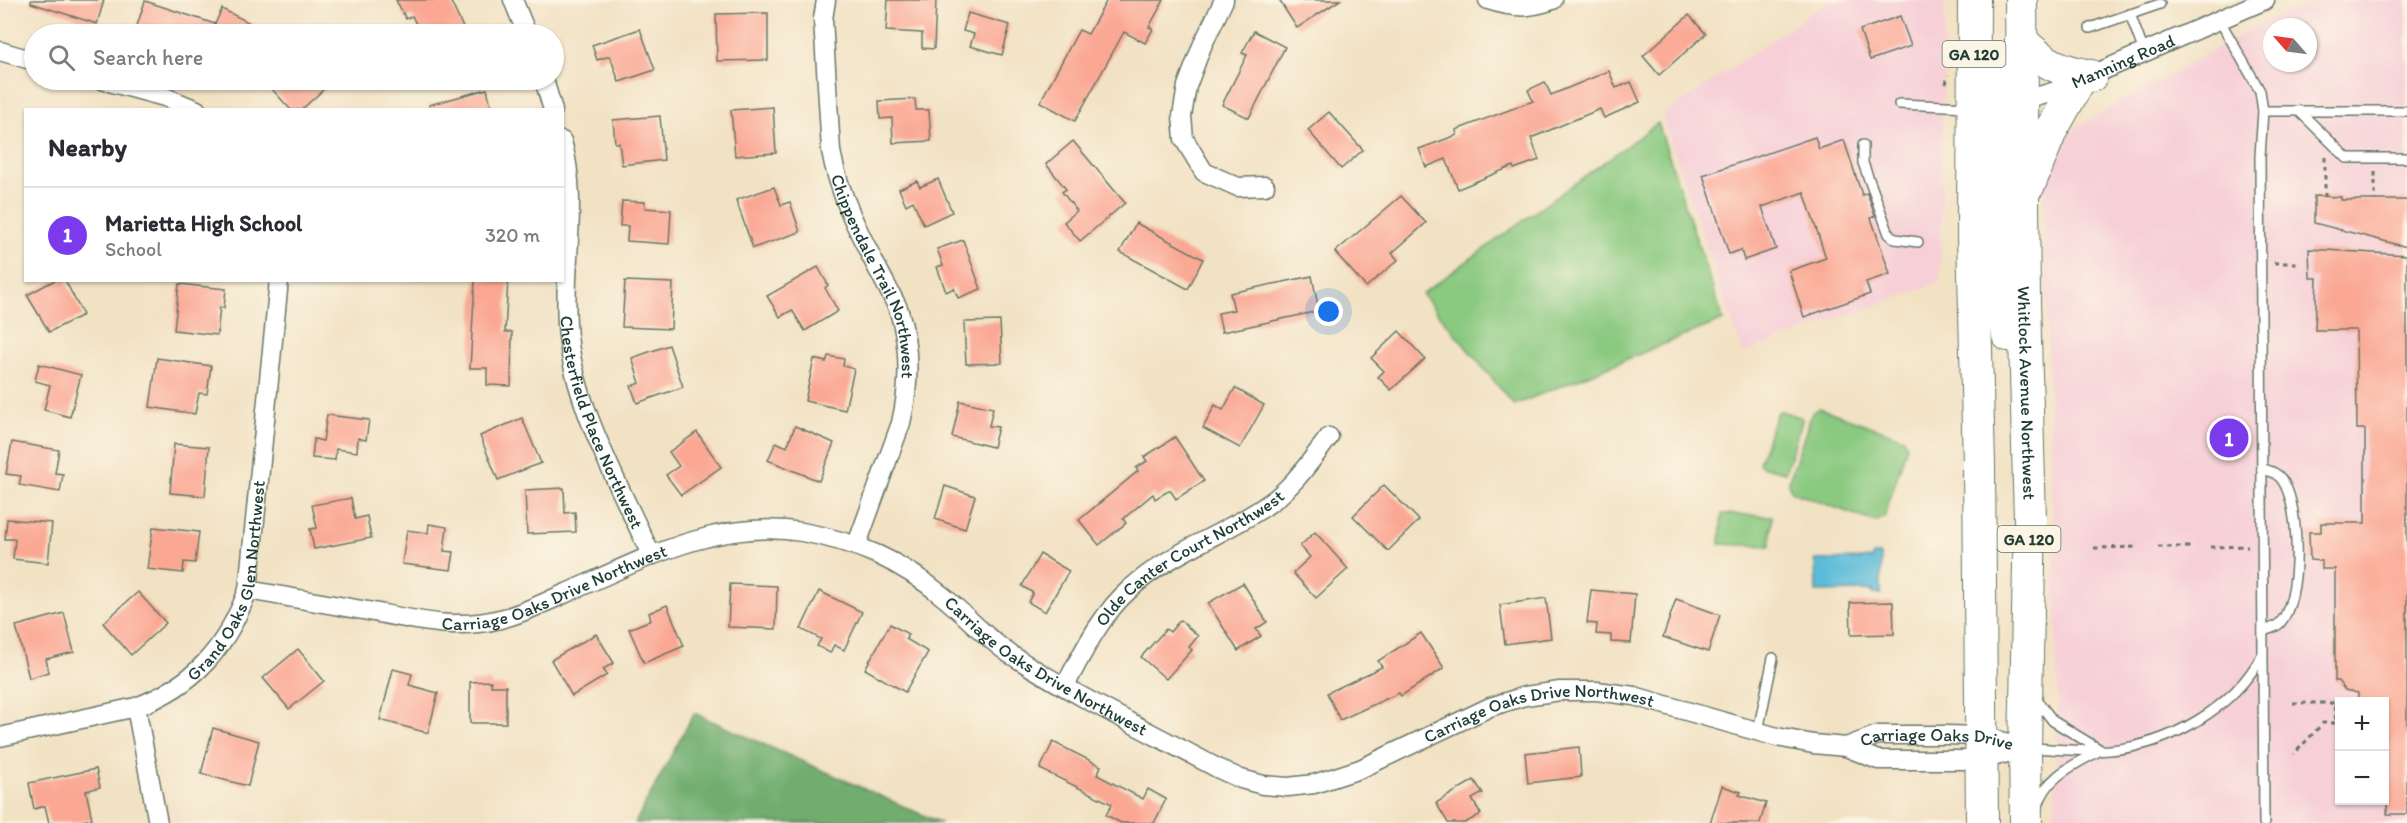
<!DOCTYPE html>
<meta charset="utf-8">
<style>
body{margin:0;font-family:Itim,sans-serif;background:#f2f2f3;color:#2b2b33}
.controls{position:absolute;right:18px;bottom:18px;display:grid;overflow:hidden;border-radius:0px;box-shadow:0 2px 4px #0004}
.controls button{width:54px;height:54px;display:grid;place-items:center;padding:0;border:0;border-bottom:2px solid #e1e1e2;background:#fff;color:#2b2b33;font:30px sans-serif}
.compass{position:absolute;left:2263px;top:18px;width:54px;height:54px;border-radius:50%;background:#fff;box-shadow:0 2px 4px #0004;rotate:298deg}
.you{position:absolute;left:1329px;top:312px;width:21px;height:21px;margin:-15px;border:4px solid #fff;border-radius:50%;background:#1a73e8;box-shadow:0 0 0 9px #1a73e833}
.badge{display:grid;place-items:center;width:39px;height:39px;border-radius:50%;background:#7c3aed;color:#fff;font-size:20px;font-weight:700}
.pin{position:absolute;translate:-50% -50%;border:3px solid #fff;box-shadow:0 2px 6px #0006}
.list{margin:0;padding:0;list-style:none}
h2{display:flex;justify-content:space-between;align-items:center;height:78px;margin:0;padding:0 24px;font-size:26px}
h2 small{font-size:20px;font-weight:400;color:#7c7c81}
.list li{display:grid;grid-template-columns:39px 1fr auto;gap:18px;align-items:center;box-sizing:border-box;height:96px;padding:0 24px;border-top:2px solid #e1e1e2}
.list b{display:block;font-size:22px;white-space:nowrap}
.list p{margin:0;font-size:20px;white-space:nowrap;color:#7c7c81}
.list em{font-size:20px;font-style:normal;color:#7c7c81}
.icon{flex:none;width:33px;height:33px;fill:none;stroke:currentColor;stroke-width:2;stroke-linecap:round;stroke-linejoin:round}
.map{position:relative;flex:none;width:2407px;height:823px;overflow:hidden}
.search{position:absolute;background:#fff;box-shadow:0 2px 4px #0004;left:24px;top:24px;width:540px;height:66px;display:flex;align-items:center;gap:15px;box-sizing:border-box;padding:0 21px;border-radius:33px;color:#7c7c81;font-size:22px}
.panel{position:absolute;background:#fff;box-shadow:0 2px 4px #0004;left:24px;top:108px;width:540px;height:174px;border-radius:0px}
.map>svg:first-child{display:block}
</style>
<div class="map">
<svg width="2407" height="823" viewBox="0 0 2407 823">
<rect width="100%" height="100%" fill="#fcf5e5"/>
<filter id="ink" filterUnits="userSpaceOnUse"><feTurbulence type="fractalNoise" baseFrequency=".0167" numOctaves="2"/><feDisplacementMap in="SourceGraphic" scale="12" xChannelSelector="R" yChannelSelector="G"/><feConvolveMatrix kernelMatrix="1 2 1 2 8 2 1 2 1" color-interpolation-filters="sRGB"/></filter>
<filter id="wash" filterUnits="userSpaceOnUse"><feTurbulence type="fractalNoise" baseFrequency=".008" numOctaves="4" result="noise"/><feDisplacementMap in="SourceGraphic" scale="24" xChannelSelector="R" yChannelSelector="G"/><feGaussianBlur stdDeviation="1.35" result="paint"/><feColorMatrix in="noise" values="0 0 0 0 0 0 0 0 0 0 0 0 0 0 0 0 0 1.4 0 .05"/><feComposite in="paint" operator="in"/></filter>
<g filter="url(#wash)">
<rect width="100%" height="100%" fill="#f2e2c4"/>
<g fill="#f6cfd7" fill-rule="evenodd">
<polygon points="1830,0 1945,0 1940,282 1743,353 1662,116"/>
<path d="M2320,0h87v823h-353l4,-130 -15,-511 8,-24 27,-32 186,-104zM2272,27h36v36h-36zM2340,702h44v98h-44z"/>
</g>
<g fill="#8ac980" stroke="#54835a" stroke-width="1.5">
<polygon points="1658,123 1723,320 1514,405 1422,294"/>
<polygon points="1819,408 1904,438 1907,446 1884,518 1875,522 1792,492 1788,484 1812,413"/>
<polygon points="1781,411 1803,418 1785,472 1761,466 1759,463 1777,412"/>
<polygon points="1722,514 1772,516 1770,546 1720,544"/>
</g>
<polygon fill="#6fad6e" stroke="#477551" stroke-width="1.5" points="694,713 941,823 635,823"/>
<polygon fill="#5bbbd9" stroke="#3d7c86" stroke-width="1.5" points="1873,555 1881,555 1881,594 1873,594 1873,591 1816,592 1815,560 1872,559"/>
<g id="blocks">
<g fill="#faa894">
<polygon points="31,0 104,0 97,24 31,3"/>
<polygon points="396,0 450,0 466,34 421,34 412,16 406,19"/>
<polygon points="888,0 936,0 934,49 922,48 922,33 886,31"/>
<polygon points="1107,0 1164,0 1149,27 1153,29 1145,43 1124,32 1075,121 1040,102 1079,30 1088,34"/>
<polygon points="1279,0 1340,0 1297,28"/>
<polygon points="145,1 215,24 222,9 272,34 144,34 135,32"/>
<polygon points="768,13 768,60 717,61 716,14"/>
<polygon points="968,13 1010,25 1002,55 970,46 974,34 963,31"/>
<polygon points="1689,15 1706,34 1659,75 1643,56"/>
<polygon points="1900,16 1911,46 1870,60 1860,30"/>
<polygon points="640,29 655,70 619,82 610,56 597,60 592,45"/>
<polygon points="1254,31 1285,47 1249,118 1222,105 1247,55 1242,53"/>
<polygon points="1609,71 1616,88 1631,82 1640,102 1604,118 1600,109 1531,138 1539,160 1514,169 1513,166 1458,189 1446,159 1426,167 1419,149 1457,135 1456,130 1533,101 1528,90 1545,82 1551,95"/>
<polygon points="280,80 334,80 301,110 291,110 271,88"/>
<polygon points="487,89 492,110 430,110 429,105"/>
<polygon points="915,99 916,110 929,110 931,141 893,143 892,118 880,119 879,101"/>
<polygon points="773,107 776,153 735,156 731,110"/>
<polygon points="1329,112 1363,150 1341,169 1308,130"/>
<polygon points="660,116 664,160 622,165 619,143 615,143 613,120"/>
<polygon points="1815,137 1819,149 1844,140 1862,195 1867,193 1875,216 1871,218 1890,274 1866,282 1870,294 1804,317 1789,271 1826,258 1804,192 1762,207 1776,249 1744,260 1741,250 1729,254 1703,175"/>
<polygon points="1073,141 1125,203 1080,241 1064,222 1077,211 1062,192 1066,189 1046,164"/>
<polygon points="938,179 952,212 924,225 913,201 906,205 899,189 917,181 920,187"/>
<polygon points="774,187 781,205 790,202 800,232 753,248 736,200"/>
<polygon points="1401,196 1426,223 1392,253 1398,260 1366,287 1335,252"/>
<polygon points="2314,196 2341,197 2341,200 2407,200 2407,247 2314,223"/>
<polygon points="622,201 645,202 645,208 671,210 669,244 627,241 628,226 620,226"/>
<polygon points="1136,223 1203,259 1188,289 1120,252"/>
<polygon points="963,240 981,289 958,298 954,288 946,292 937,267 943,265 937,249"/>
<polygon points="2309,249 2407,255 2407,814 2387,814 2387,785 2385,786 2385,702 2358,702 2358,693 2345,690 2338,681 2335,681 2335,569 2322,569 2322,561 2310,560 2309,532 2321,532 2321,523 2365,523 2365,429 2357,429 2356,330 2315,330 2317,278 2310,278"/>
<polygon points="818,267 828,285 825,288 838,311 805,331 792,310 780,317 767,296"/>
<polygon points="1312,276 1319,311 1222,332 1218,313 1234,310 1230,293"/>
<polygon points="55,280 65,280 83,315 49,332 27,295"/>
<polygon points="475,280 508,280 505,332 512,332 511,386 487,385 487,368 470,368"/>
<polygon points="625,281 673,283 671,329 622,327"/>
<polygon points="179,284 226,289 224,308 220,307 217,335 174,330"/>
<polygon points="1000,321 1002,363 966,364 964,322"/>
<polygon points="1399,331 1425,359 1391,390 1378,377 1384,371 1371,358"/>
<polygon points="669,345 683,387 637,403 631,386 640,383 632,358"/>
<polygon points="828,356 844,359 843,366 854,369 845,410 805,401 814,359 826,362"/>
<polygon points="157,358 211,366 207,394 199,393 195,414 150,407"/>
<polygon points="39,364 81,375 70,417 44,410 50,385 35,381"/>
<polygon points="1235,388 1264,405 1240,448 1203,428 1215,405 1223,410"/>
<polygon points="960,401 993,408 989,426 998,427 993,447 952,437"/>
<polygon points="327,415 369,420 366,440 358,438 357,452 336,449 335,460 312,458 314,439 323,441"/>
<polygon points="522,418 541,463 498,480 480,436"/>
<polygon points="795,426 834,443 819,481 768,460 776,442 787,447"/>
<polygon points="697,432 721,467 681,495 666,475 679,466 669,452"/>
<polygon points="1175,437 1204,481 1176,499 1170,490 1155,499 1153,494 1123,519 1126,523 1099,545 1079,520 1138,471 1136,468 1147,461 1144,457"/>
<polygon points="12,442 59,450 55,473 63,474 60,492 19,485 21,476 6,474"/>
<polygon points="174,444 209,447 205,496 170,493"/>
<polygon points="1384,485 1419,520 1388,551 1353,516"/>
<polygon points="945,486 975,496 965,529 935,519"/>
<polygon points="564,488 565,513 575,512 576,532 527,534 525,490"/>
<polygon points="351,498 355,519 367,516 371,538 314,549 310,529 317,528 312,505"/>
<polygon points="7,519 52,523 48,563 13,559 15,539 5,539"/>
<polygon points="429,524 447,527 444,551 454,552 451,570 402,564 407,530 428,533"/>
<polygon points="153,527 199,532 195,563 184,562 183,573 147,569"/>
<polygon points="1315,532 1348,569 1316,598 1293,573 1310,557 1300,546"/>
<polygon points="1040,554 1069,571 1045,612 1028,602 1033,593 1022,586"/>
<polygon points="1243,583 1267,622 1256,629 1261,636 1238,651 1208,603"/>
<polygon points="730,584 777,586 776,629 728,627"/>
<polygon points="1591,590 1635,594 1631,643 1611,642 1611,635 1596,634 1597,624 1587,623"/>
<polygon points="819,591 862,612 844,650 834,645 830,653 817,646 821,639 801,629"/>
<polygon points="138,592 166,623 131,655 103,623"/>
<polygon points="1546,598 1551,638 1505,644 1500,605"/>
<polygon points="1676,599 1720,615 1708,652 1663,637"/>
<polygon points="1893,602 1894,634 1851,635 1850,603"/>
<polygon points="667,605 684,646 644,663 629,629 651,620 649,613"/>
<polygon points="64,613 74,652 46,659 49,672 29,678 16,626"/>
<polygon points="1180,620 1198,636 1189,647 1192,650 1166,679 1141,657 1166,629 1170,632"/>
<polygon points="890,624 908,634 906,639 928,652 905,692 865,669"/>
<polygon points="1421,633 1444,668 1401,696 1399,693 1340,720 1327,693 1382,667 1378,661"/>
<polygon points="596,634 614,663 603,669 607,675 572,696 551,660"/>
<polygon points="298,649 324,681 289,709 263,678"/>
<polygon points="393,669 412,674 409,685 438,693 428,733 380,720"/>
<polygon points="491,681 491,686 506,686 506,723 470,723 470,682"/>
<polygon points="213,728 259,741 248,786 201,774"/>
<polygon points="1053,742 1101,766 1097,775 1143,799 1148,789 1166,799 1154,823 1121,823 1106,815 1112,804 1040,769"/>
<polygon points="1579,747 1581,777 1528,783 1525,753"/>
<polygon points="96,769 100,787 86,791 92,819 74,823 49,823 45,806 34,809 29,783"/>
<polygon points="1474,780 1483,793 1472,799 1481,814 1465,823 1448,823 1436,803"/>
<polygon points="1722,786 1741,792 1739,795 1766,803 1760,823 1710,823"/>
</g>
</g>
</g>
<g filter="url(#ink)">
<use href="#blocks" fill-opacity="0" stroke="#697766" stroke-width="1.5"/>
<g fill="none" stroke-linecap="round" stroke-linejoin="round">
<defs>
<g id="lane">
<polyline points="2130,14 2144,52"/>
<polyline points="2220,21 2260,91 2263,111 2260,156 2264,823"/>
<polyline points="2090,28 2160,4"/>
<polyline points="1899,104 1969,107"/>
<polyline points="2263,111 2407,111"/>
<polyline points="2299,111 2347,158 2407,158"/>
<polyline points="1863,145 1863,163 1889,234 1895,239 1918,242"/>
<path d="M2262,469c10,2 17,5 22,14 16,27 18,116 -4,140 -5,5 -11,6 -17,8"/>
<polyline points="2036,699 2053,721 2099,749"/>
<polyline points="1758,731 1773,658"/>
<path d="M2030,748c27,1 54,4 80,2 59,-5 124,-42 152,-95"/>
<path d="M2038,806c8,-30 36,-41 61,-55"/>
</g>
<g id="street">
<polyline points="513,0 527,34"/>
<path id="s1" d="M826,0l-3,19 8,132c10,56 42,107 67,157 13,39 12,76 3,115l-44,121"/>
<polyline points="1224,0 1202,46 1187,86 1182,116 1184,139 1204,172 1238,187 1265,186"/>
<path d="M1488,0c25,8 39,9 65,0"/>
<polyline points="0,51 34,61"/>
<polyline points="102,80 165,97 197,110"/>
<polyline points="544,80 553,110"/>
<path id="s2" d="M2015,103l38,-11 212,-92"/>
<path id="s3" d="M562,141c17,59 1,123 5,183 4,77 53,162 84,231"/>
<path id="s4" d="M248,590c40,7 80,14 120,21 44,8 87,20 132,8 22,-5 43,-16 64,-25 76,-33 152,-76 238,-62 56,10 99,29 143,66 23,19 43,42 68,58 66,42 137,76 206,113l22,10 22,6 25,2 26,-3 46,-15 130,-62 35,-11 35,-5h37l37,5 143,41 36,7 33,3 32,13h103l44,-12"/>
<path id="s5" d="M1065,686c18,-34 36,-72 66,-98 37,-34 91,-53 133,-81 27,-17 45,-44 65,-70"/>
<polyline points="136,707 158,823"/>
<path id="s6" d="M0,737l136,-30c59,-22 90,-59 112,-117l31,-310"/>
<path id="s7" d="M1846,747l32,-12h68l36,1 41,11"/>
</g>
<g id="highway">
<polyline points="1974,0 1973,236 1979,464 1982,823"/>
<path id="s8" d="M2021,0l3,300 6,220 -5,228 1,75"/>
<path d="M2021,40c24,24 37,30 70,36"/>
<polyline points="1996,58 1999,260 2008,335"/>
<polyline points="2029,185 2051,131 2079,81"/>
</g>
</defs>
<use href="#lane" stroke="#697766" stroke-width="12"/>
<use href="#street" stroke="#697766" stroke-width="21"/>
<use href="#highway" stroke="#697766" stroke-width="34"/>
<g stroke="#697766" stroke-width="3" stroke-dasharray="4.5 4.5" stroke-linecap="butt">
<polyline points="1946,84 1948,75"/>
<polyline points="2325,157 2325,196"/>
<polyline points="2375,172 2375,200"/>
<polyline points="2274,263 2301,263"/>
<polyline points="2158,547 2190,547"/>
<polyline points="2210,547 2248,546"/>
<polyline points="2094,548 2138,547"/>
<polyline points="2293,703 2335,703 2336,723 2323,723 2294,754"/>
</g>
<use href="#lane" stroke="#fff" stroke-width="9"/>
<use href="#street" stroke="#fff" stroke-width="18"/>
<use href="#highway" stroke="#fff" stroke-width="32"/>
</g>
</g>
<g text-anchor="middle" dominant-baseline="central" stroke-width="4.5" stroke-linejoin="round" paint-order="stroke">
<g fill="#fcf5e5" stroke="#617469" stroke-width="1.5">
<rect x="1942.5" y="41" width="63" height="26" rx="4.5"/>
<rect x="1997.5" y="526" width="63" height="26" rx="4.5"/>
</g>
<g font-size="16" font-weight="bold" fill="#1f3d34">
<text x="1974" y="54">GA 120</text>
<text x="2029" y="539">GA 120</text>
</g>
<g font-size="18" fill="#1f3d34" stroke="#fcf5e5">
<text stroke="none"><textPath href="#s2" startOffset="116">Manning Road</textPath></text>
<text stroke="none"><textPath href="#s1" startOffset="285">Chippendale Trail Northwest</textPath></text>
<text stroke="none"><textPath href="#s8" startOffset="393">Whitlock Avenue Northwest</textPath></text>
<text stroke="none"><textPath href="#s3" startOffset="288">Chesterfield Place Northwest</textPath></text>
<text stroke="none"><textPath href="#s5" startOffset="184">Olde Canter Court Northwest</textPath></text>
<text stroke="none"><textPath href="#s6" startOffset="309">Grand Oaks Glen Northwest</textPath></text>
<text stroke="none"><textPath href="#s4" startOffset="316">Carriage Oaks Drive Northwest</textPath></text>
<text stroke="none"><textPath href="#s4" startOffset="856">Carriage Oaks Drive Northwest</textPath></text>
<text stroke="none"><textPath href="#s4" startOffset="1396">Carriage Oaks Drive Northwest</textPath></text>
<text stroke="none"><textPath href="#s7" startOffset="93">Carriage Oaks Drive</textPath></text>
</g>
</g>
</svg>
<div class="controls">
<button>+</button>
<button>−</button>
</div>
<svg class="compass" viewBox="-18 -18 36 36"><path d="M0-13l5 13h-10z" fill="#e53935"/><path d="M0 13l5-13h-10z" fill="#7c7c81"/></svg>
<div class="you"></div>
<div class="pin badge" style="left:2229px;top:438px">1</div>
<div class="search"><svg class="icon" aria-label="search" viewBox="0 0 24 24"><circle cx="10" cy="10" r="6"/><path d="M15 15l6 6"/></svg>Search here</div>
<section class="panel">
<h2>Nearby<small></small></h2>
<ul class="list">
<li><span class="badge">1</span><div><b>Marietta High School</b><p>School</p></div><em>320 m</em></li>
</ul>
</section>
</div>
